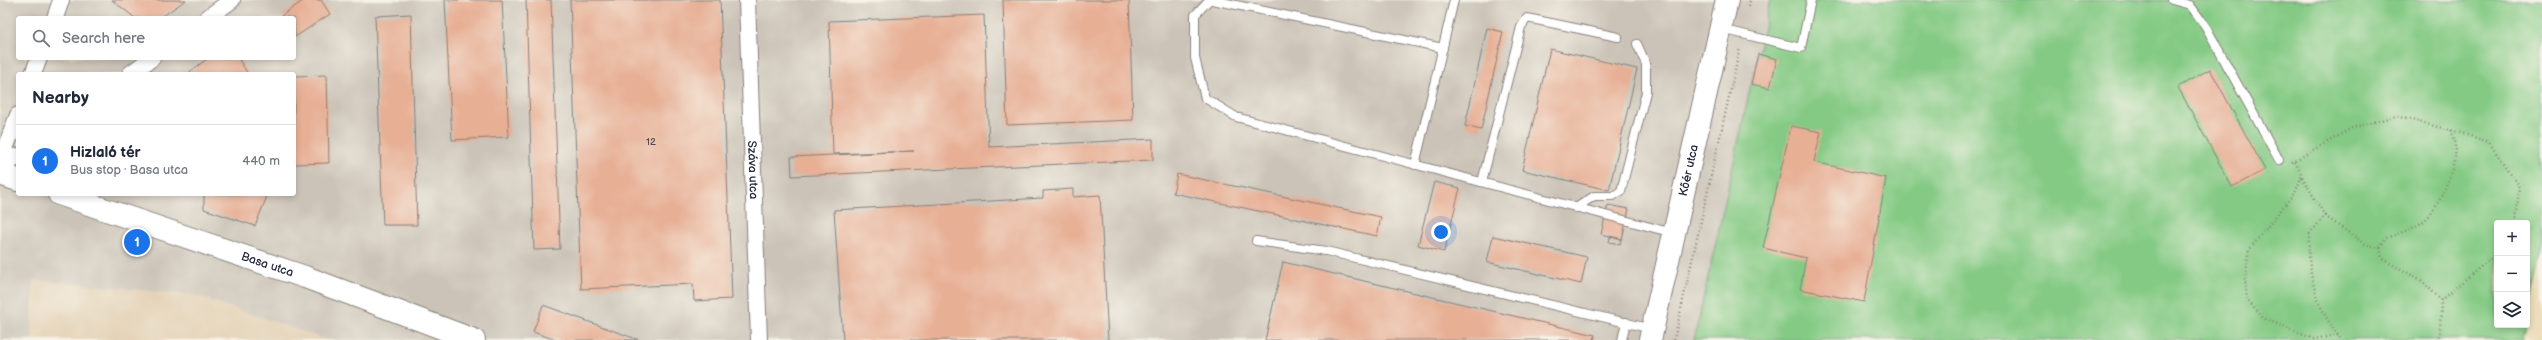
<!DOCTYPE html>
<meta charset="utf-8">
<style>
body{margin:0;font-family:"Balsamiq Sans",sans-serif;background:#f2f2f3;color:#1f2937}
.controls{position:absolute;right:12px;bottom:12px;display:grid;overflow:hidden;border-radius:4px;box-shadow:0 2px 6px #0003}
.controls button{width:36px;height:36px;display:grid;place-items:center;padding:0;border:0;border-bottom:1px solid #e0e1e3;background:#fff;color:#1f2937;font:20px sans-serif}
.you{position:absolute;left:1441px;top:232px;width:14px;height:14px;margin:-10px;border:3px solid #fff;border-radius:50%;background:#1a73e8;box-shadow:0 0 0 6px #1a73e833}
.badge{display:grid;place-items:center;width:26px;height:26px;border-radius:50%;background:#1a73e8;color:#fff;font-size:13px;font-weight:700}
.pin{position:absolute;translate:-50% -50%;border:2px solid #fff;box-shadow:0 1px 4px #0006}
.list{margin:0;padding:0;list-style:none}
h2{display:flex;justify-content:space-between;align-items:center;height:52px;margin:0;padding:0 16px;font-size:17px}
h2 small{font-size:13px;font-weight:400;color:#747a83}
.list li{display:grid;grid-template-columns:26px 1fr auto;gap:12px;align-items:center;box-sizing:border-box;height:72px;padding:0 16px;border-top:1px solid #e0e1e3}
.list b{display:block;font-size:15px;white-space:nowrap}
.list p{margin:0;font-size:13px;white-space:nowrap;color:#747a83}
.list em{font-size:13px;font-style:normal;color:#747a83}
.icon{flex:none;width:22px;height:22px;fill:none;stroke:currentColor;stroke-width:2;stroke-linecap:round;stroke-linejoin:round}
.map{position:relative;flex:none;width:2542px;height:340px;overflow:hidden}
.search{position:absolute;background:#fff;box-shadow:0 2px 6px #0003;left:16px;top:16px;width:280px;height:44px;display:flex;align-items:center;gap:10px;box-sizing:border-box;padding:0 14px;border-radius:4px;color:#747a83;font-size:15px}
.panel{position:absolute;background:#fff;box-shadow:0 2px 6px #0003;left:16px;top:72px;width:280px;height:124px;border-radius:4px}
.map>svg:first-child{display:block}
</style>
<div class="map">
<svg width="2542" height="340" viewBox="0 0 2542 340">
<rect width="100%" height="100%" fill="#f7f3e8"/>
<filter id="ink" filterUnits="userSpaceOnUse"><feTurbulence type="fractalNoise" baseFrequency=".025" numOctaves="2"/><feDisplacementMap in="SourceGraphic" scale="8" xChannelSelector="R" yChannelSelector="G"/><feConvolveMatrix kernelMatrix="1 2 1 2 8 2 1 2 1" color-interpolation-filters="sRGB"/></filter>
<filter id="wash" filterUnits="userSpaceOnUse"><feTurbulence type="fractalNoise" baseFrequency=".012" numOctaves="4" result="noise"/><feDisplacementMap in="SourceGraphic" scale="16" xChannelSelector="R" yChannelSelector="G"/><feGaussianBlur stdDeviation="0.9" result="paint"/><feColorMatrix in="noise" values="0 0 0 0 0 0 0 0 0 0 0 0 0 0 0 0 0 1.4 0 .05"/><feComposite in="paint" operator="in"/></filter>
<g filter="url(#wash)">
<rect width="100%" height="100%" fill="#ecdebb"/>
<polygon fill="#e3d1b5" points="32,280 195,295 327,340 32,340"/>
<path fill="#cbc3b8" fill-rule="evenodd" d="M0,0h1770l-76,340h-1367l-132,-45 -162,-15 -1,60h-32zM18,18h276v40h-276zM18,74h276v120h-276z"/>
<polygon fill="#84ca84" stroke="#537660" points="1770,0 2542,0 2542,257 2527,324 2527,223 2497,223 2497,325 2527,325 2523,340 1694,340"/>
<g id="blocks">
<g fill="#e7af94">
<polygon points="112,0 186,0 160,18 135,18"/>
<polygon points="304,0 321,0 330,14 295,37 294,18 281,16"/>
<polygon points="445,0 502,0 509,137 452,140"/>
<polygon points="526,0 551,0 560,249 534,250"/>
<polygon points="570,0 720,0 732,299 694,301 693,284 581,289"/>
<polygon points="1003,0 1129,0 1133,120 1007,125"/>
<polygon points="411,14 417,225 383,225 375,16"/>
<polygon points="984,15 989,147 1153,139 1153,160 792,176 791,157 914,151 833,154 829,21"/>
<polygon points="1487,28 1503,32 1481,130 1465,126"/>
<polygon points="1550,49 1637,69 1609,190 1522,170"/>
<polygon points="1758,54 1777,59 1770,88 1751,84"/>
<polygon points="208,58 238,58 248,74 187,74"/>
<polygon points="2210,69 2265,170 2232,187 2178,87"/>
<polygon points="327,75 329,163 294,164 294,76"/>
<polygon points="1791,126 1821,132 1814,162 1886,178 1864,302 1800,289 1806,258 1763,248"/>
<polygon points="1177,174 1381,217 1377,236 1173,193"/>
<polygon points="1434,182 1460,188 1444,252 1418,245"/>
<polygon points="1073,189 1073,197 1100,195 1108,340 843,340 834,210 1043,198 1043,191"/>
<polygon points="204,194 268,194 255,226 204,209"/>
<polygon points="1608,205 1629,209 1622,239 1601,234"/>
<polygon points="1493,236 1587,257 1581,284 1487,262"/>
<polygon points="1610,237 1621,239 1620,244 1609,242"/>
<polygon points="1283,262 1595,335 1594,340 1265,340"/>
<polygon points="543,305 639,340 556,340 533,332"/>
</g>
</g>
</g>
<g filter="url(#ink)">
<use href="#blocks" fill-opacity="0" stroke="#87807b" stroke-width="1"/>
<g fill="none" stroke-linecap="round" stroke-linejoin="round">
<defs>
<g id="lane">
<polyline points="1209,0 1195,15 1195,58 1205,98 1236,117 1673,233"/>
<polyline points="1212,0 1443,48"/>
<polyline points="2172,0 2190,5 2206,27 2279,160"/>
<polyline points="1721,29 1801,48 1811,0"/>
<polyline points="1415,165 1454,0"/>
<polyline points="1482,182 1521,27 1527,18 1618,37"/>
<polyline points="1576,208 1594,196 1613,196 1621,191 1646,92 1646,64 1637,44"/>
<polyline points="1256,241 1326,251 1652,329"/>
<polyline points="1622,340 1626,322"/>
</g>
<g id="street">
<path id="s1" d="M747,0l12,340"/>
<polyline points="55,18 61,0"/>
<polyline points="207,18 232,0"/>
<polyline points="33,74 39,58"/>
<polyline points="130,74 152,58"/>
<polyline points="0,162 18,115"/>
<polyline points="0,169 18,156"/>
</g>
<g id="secondary">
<polyline points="0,174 18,180"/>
<path id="s2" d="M59,194l246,83 169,63"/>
<path id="s3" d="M1650,340l77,-340"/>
</g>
</defs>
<use href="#lane" stroke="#87807b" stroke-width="10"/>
<use href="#street" stroke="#87807b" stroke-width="18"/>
<use href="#secondary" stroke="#87807b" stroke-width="24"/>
<g stroke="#87807b" stroke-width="2.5" stroke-dasharray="1 3" stroke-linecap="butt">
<polyline points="1749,6 1750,0"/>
<polyline points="2292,162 2352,128 2396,116 2458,132 2489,142 2519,187 2516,223"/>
<polyline points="2295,162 2302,175 2296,191 2249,250 2245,279 2247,300 2263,318 2313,339 2338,335 2341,340"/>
<path d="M2302,177l23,39 -16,18c-2,37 6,72 29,101"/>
<polyline points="2325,216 2365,244 2380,248 2382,259 2421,280 2441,300"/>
<path d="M2380,248l6,-10c13,-5 28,-9 39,-18 15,-13 30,-52 31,-72 0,-5 -3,-13 -5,-18"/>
<polyline points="1674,340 1740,48"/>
<polyline points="2437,340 2440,333 2441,300 2497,253"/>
</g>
<use href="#lane" stroke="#fff" stroke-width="8"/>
<use href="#street" stroke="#fff" stroke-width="16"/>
<use href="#secondary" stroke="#fff" stroke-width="22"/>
</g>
</g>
<g text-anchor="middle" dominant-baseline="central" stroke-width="3.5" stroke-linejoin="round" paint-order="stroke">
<g font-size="10" fill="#534551">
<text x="651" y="142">12</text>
</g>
<g font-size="12" fill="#22223b" stroke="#f7f3e8">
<text stroke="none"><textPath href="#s1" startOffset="170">Száva utca</textPath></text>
<text stroke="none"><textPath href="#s3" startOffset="174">Kőér utca</textPath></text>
<text stroke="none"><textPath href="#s2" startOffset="220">Basa utca</textPath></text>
</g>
</g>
</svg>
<div class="controls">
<button>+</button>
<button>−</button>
<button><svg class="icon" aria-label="layers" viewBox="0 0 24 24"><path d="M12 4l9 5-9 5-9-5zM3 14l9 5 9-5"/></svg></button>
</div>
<div class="you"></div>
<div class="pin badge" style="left:137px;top:242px">1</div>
<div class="search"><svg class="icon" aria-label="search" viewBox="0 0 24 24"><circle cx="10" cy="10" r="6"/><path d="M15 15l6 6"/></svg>Search here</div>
<section class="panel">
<h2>Nearby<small></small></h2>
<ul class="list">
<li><span class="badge">1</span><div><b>Hizlaló tér</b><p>Bus stop · Basa utca</p></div><em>440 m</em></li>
</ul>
</section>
</div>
